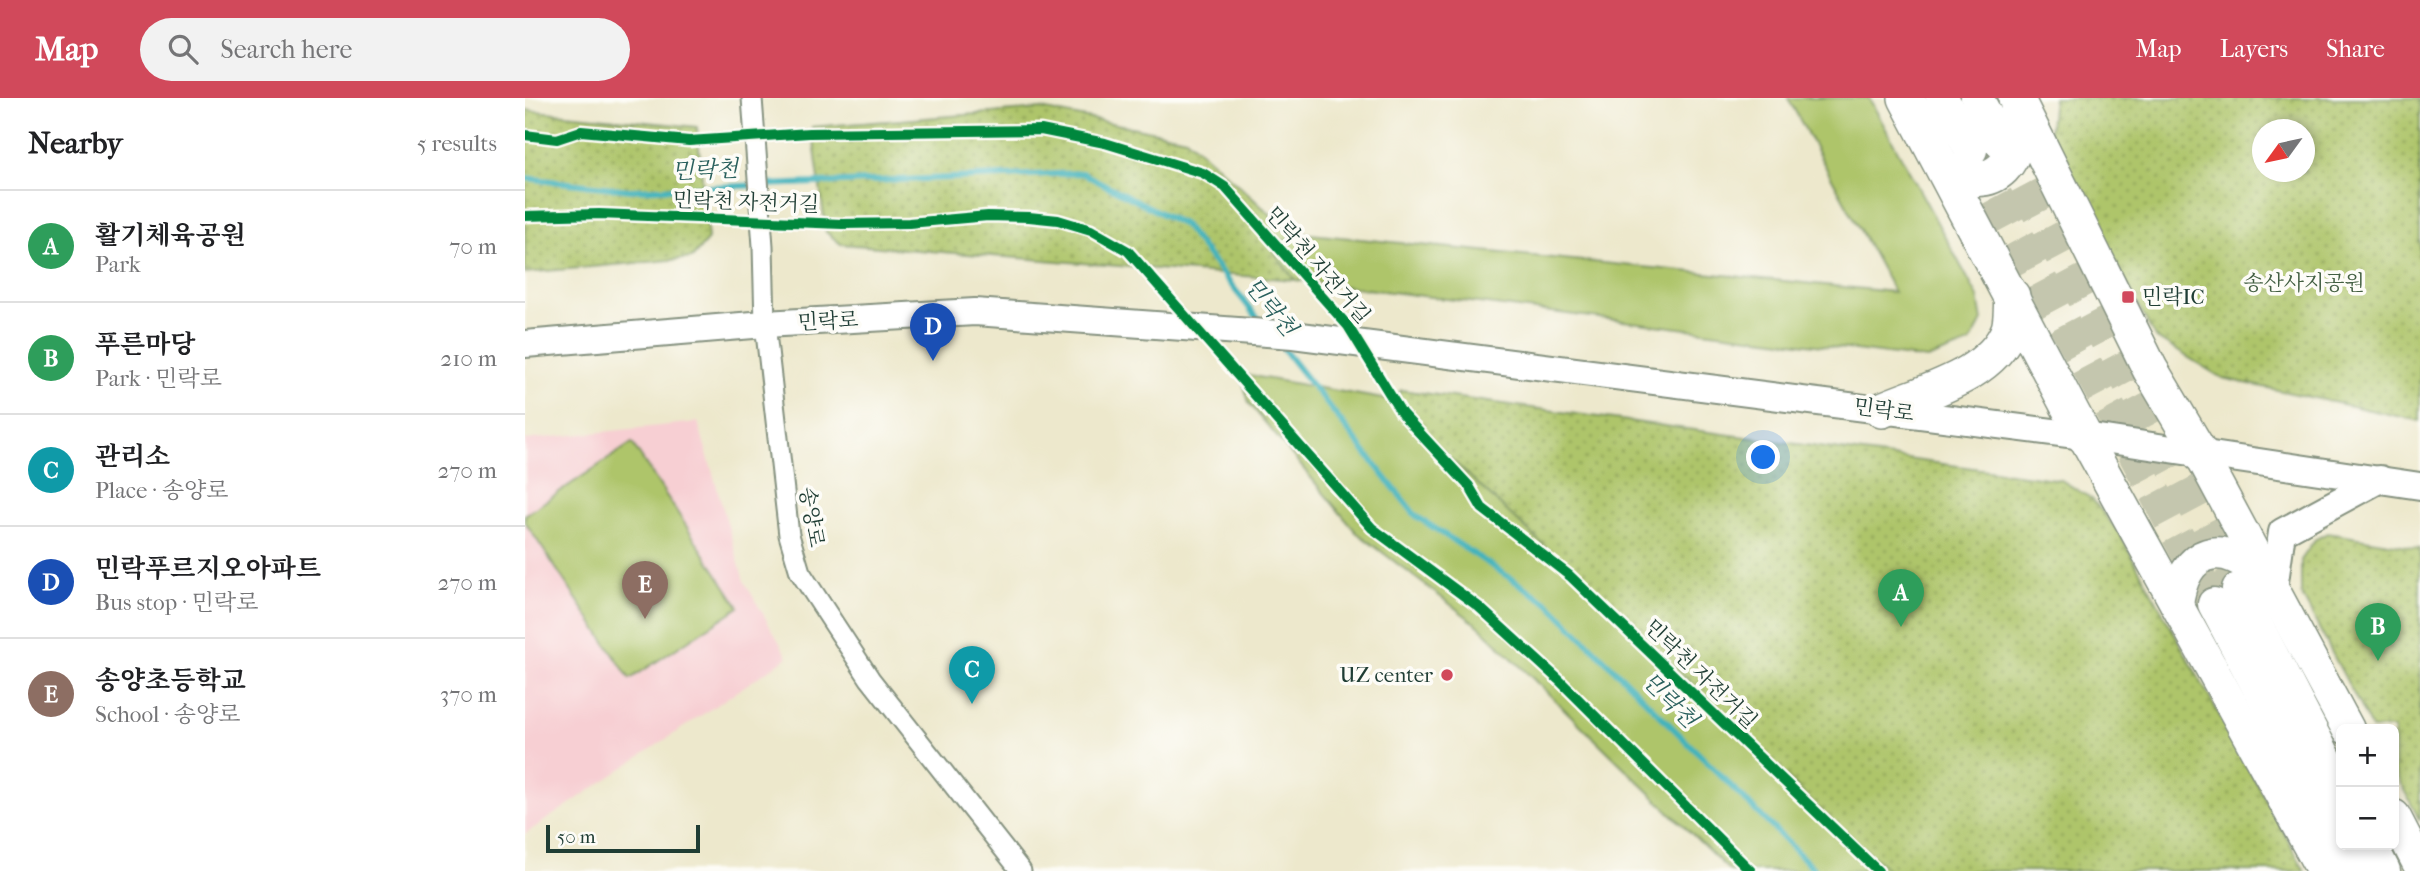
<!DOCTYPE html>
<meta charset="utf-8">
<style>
body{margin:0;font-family:"IM FELL French Canon","Noto Serif KR",serif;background:#f2f2f2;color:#202124}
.controls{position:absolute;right:21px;bottom:21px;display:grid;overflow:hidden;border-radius:10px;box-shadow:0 4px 10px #0003}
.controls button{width:63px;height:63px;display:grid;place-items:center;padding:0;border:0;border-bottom:2px solid #e0e0e0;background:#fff;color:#202124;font:35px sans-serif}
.compass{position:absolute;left:1727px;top:21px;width:63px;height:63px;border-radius:50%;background:#fff;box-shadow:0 4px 10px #0003;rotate:237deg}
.scale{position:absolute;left:21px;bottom:18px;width:154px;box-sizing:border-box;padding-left:7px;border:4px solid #1f3d34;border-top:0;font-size:19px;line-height:24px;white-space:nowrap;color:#1f3d34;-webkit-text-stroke:5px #fdfcf7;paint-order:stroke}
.you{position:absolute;left:1239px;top:360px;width:24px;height:24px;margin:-18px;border:5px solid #fff;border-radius:50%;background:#1a73e8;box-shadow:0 0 0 10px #1a73e833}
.badge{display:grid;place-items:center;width:46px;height:46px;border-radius:50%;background:#d1495b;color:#fff;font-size:23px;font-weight:700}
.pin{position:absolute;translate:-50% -58px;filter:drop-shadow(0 2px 4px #0008)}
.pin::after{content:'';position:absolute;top:37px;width:24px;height:21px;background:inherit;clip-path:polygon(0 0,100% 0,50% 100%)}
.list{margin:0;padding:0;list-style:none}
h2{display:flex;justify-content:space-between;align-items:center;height:91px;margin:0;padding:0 28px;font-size:30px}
h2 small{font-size:23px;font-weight:400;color:#757577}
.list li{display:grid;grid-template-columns:46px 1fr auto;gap:21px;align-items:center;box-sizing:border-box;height:112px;padding:0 28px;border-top:2px solid #e0e0e0}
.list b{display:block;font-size:26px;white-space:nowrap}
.list p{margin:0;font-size:23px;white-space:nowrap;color:#757577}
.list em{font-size:23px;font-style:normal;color:#757577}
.icon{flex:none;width:38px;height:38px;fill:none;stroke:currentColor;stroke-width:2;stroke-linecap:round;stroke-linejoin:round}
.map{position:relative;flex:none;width:1895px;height:773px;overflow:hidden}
header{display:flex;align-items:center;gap:42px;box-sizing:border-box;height:98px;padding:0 35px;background:#d1495b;color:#fff}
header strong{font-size:33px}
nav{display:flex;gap:38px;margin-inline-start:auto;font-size:24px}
.search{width:490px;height:63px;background:#f2f2f2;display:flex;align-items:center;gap:18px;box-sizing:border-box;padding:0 24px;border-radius:38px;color:#757577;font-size:26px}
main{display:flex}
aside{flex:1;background:#fff}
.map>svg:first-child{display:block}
</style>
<header>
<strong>Map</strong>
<div class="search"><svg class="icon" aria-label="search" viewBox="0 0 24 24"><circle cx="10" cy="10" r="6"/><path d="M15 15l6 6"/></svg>Search here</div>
<nav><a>Map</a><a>Layers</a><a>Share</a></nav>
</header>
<main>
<aside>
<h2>Nearby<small>5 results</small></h2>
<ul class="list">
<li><span class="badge" style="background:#2e9e5b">A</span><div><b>활기체육공원</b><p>Park</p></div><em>70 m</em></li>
<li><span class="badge" style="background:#2e9e5b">B</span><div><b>푸른마당</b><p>Park · 민락로</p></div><em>210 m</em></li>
<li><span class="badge" style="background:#0f9aa8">C</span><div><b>관리소</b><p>Place · 송양로</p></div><em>270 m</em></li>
<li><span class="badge" style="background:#1a4fb4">D</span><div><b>민락푸르지오아파트</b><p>Bus stop · 민락로</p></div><em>270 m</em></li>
<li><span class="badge" style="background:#8d6e63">E</span><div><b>송양초등학교</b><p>School · 송양로</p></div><em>370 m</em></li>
</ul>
</aside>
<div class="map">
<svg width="1895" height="773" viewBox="0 0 1895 773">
<defs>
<pattern id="park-dots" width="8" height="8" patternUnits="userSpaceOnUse" patternTransform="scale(1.75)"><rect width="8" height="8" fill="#aec56a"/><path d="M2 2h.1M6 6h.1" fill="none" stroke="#8da158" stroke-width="1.8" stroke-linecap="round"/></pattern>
</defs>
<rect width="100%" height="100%" fill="#fdfcf7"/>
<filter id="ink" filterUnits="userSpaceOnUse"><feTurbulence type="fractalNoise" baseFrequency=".0143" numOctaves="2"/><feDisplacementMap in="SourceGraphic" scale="14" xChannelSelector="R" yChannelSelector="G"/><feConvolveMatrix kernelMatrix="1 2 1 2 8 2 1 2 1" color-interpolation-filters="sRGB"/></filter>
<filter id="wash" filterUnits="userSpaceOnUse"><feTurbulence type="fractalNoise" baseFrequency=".00686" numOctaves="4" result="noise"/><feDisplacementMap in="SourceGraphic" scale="28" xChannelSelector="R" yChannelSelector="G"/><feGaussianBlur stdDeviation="1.57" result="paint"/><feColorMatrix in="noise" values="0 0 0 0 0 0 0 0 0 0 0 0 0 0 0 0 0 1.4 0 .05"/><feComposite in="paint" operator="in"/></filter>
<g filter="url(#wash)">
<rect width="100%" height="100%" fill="#ede8cc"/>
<polygon fill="#f7cfd3" points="173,324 219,483 263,559 0,736 0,342"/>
<g fill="#aec56a" stroke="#66814f" stroke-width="2">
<polygon points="1263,0 1344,0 1453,199 1457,223 1445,245 1402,261 770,182 741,145 765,134 1369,194"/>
<polygon points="716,276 869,303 925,360 1170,588 1292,709 1365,773 1205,773 955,529 831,434 724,305"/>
<polygon points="107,345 214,509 105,581 0,424 0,417"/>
</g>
<g fill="url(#park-dots)" stroke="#66814f" stroke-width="2" fill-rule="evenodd">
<path d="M1528,0h367v323l-198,-43 -67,-41 -106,-200zM1738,32h42v42h-42z"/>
<polygon points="516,11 661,40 765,134 764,142 742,145 770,182 316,146 301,134 287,29"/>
<polygon points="0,12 172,29 183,141 167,160 0,175"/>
<polygon points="876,292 1536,382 1567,401 1593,433 1780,773 1365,773 1292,709 1170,588 925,360 869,303"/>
<polygon points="1802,435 1895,450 1895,723 1869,673 1869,631 1847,631 1776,496 1776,462 1791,441"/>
</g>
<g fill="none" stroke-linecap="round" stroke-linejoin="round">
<g stroke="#43b3bc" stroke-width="6">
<polyline points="0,80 105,92 557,75 659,127 738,227"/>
<polyline points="752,243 891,418 1023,505 1291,773"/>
</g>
</g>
</g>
<g filter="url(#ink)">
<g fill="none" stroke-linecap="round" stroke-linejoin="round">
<g stroke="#c4c6ae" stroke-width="32" stroke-dasharray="32 16" stroke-linecap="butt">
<polyline points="1476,45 1713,491"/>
<polyline points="1449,56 1689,506"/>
</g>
<defs>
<polyline id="minor" points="227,0 238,148 240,226 264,437 275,474 345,581 496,773"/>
<g id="secondary">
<polyline points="0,246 240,226 450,214 768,237 1559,338 1895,388"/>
<polyline points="1749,491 1757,434 1855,381"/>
</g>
<g id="trunk">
<polyline points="1417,0 1446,52"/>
<polyline points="1452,0 1476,45"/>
<polyline points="1559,338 1798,773"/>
<polyline points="1676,357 1823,631"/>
<polyline points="1713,491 1816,690"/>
<polyline points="1689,506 1816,746"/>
<path d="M1652,507c6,-57 47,-68 86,-27"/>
<polyline points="1869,718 1895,768"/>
<polyline points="1817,747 1831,773"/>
<polyline points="1846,747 1859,773"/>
</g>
<g id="motorway">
<polyline points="1381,0 1559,338"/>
<polyline points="1491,0 1625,271 1676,357"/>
<path d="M1418,69c53,33 82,-10 75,-61"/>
<path d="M1357,312c41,-18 110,-34 127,-81 3,-10 2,-23 3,-33"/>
</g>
</defs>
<use href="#minor" stroke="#869280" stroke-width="23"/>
<use href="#secondary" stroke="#869280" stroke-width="30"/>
<use href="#trunk" stroke="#869280" stroke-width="35"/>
<use href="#motorway" stroke="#869280" stroke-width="38"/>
<use href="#minor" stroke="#fff" stroke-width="19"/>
<use href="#secondary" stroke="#fff" stroke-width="26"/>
<use href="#trunk" stroke="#fff" stroke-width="32"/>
<use href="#motorway" stroke="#fff" stroke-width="35"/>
<defs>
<g id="cycleway">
<polyline points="0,37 32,41 56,33 164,43 284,35 516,32 580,45 652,67 678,75 700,89 823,228 877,316 944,388 957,410 1045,478 1353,773"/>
<polyline points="0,118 74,116 317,126 384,125 463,118 504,119 533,122 566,132 603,153 847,430 954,509 1034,582 1226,773"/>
</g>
</defs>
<use href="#cycleway" stroke="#fdfcf7" stroke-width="15"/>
<use href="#cycleway" stroke="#00873e" stroke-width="10"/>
</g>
</g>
<g fill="#d1495b" stroke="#fdfcf7" stroke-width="2.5">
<rect x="1596" y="192" width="14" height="14" rx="3.5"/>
<circle cx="922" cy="577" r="7"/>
</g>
<g text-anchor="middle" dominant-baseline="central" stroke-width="7" stroke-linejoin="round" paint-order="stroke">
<g font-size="21" fill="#1f3d34" stroke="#fdfcf7">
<text transform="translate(221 104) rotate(2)">민락천 자전거길</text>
<text transform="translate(793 167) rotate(49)">민락천 자전거길</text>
<text transform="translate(303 223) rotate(-3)">민락로</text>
<text transform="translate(1359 312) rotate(8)">민락로</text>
<text transform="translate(287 419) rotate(80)">송양로</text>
<text transform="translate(1176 576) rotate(44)">민락천 자전거길</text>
</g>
<g font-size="21" fill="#435f42" stroke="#fdfcf7">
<text x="1779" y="185">송산사지공원</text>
</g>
<g font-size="21" fill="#1f3d34" stroke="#fdfcf7" text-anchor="start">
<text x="1617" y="199">민락IC</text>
<text x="908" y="577" text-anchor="end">UZ center</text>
</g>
<g font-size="23" font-style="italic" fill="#2a605d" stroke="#fdfcf7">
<text transform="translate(180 72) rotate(-2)">민락천</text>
<text transform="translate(746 209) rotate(51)">민락천</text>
<text transform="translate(1145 602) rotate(45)">민락천</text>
</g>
</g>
</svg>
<div class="controls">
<button>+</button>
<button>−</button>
</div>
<svg class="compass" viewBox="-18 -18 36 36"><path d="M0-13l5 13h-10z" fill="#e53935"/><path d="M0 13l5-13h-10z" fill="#757577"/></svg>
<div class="scale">50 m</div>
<div class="you"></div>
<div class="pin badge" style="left:1376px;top:529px;background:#2e9e5b">A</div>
<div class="pin badge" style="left:1853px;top:563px;background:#2e9e5b">B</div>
<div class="pin badge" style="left:447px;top:606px;background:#0f9aa8">C</div>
<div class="pin badge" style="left:408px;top:263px;background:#1a4fb4">D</div>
<div class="pin badge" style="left:120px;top:521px;background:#8d6e63">E</div>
</div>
</main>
